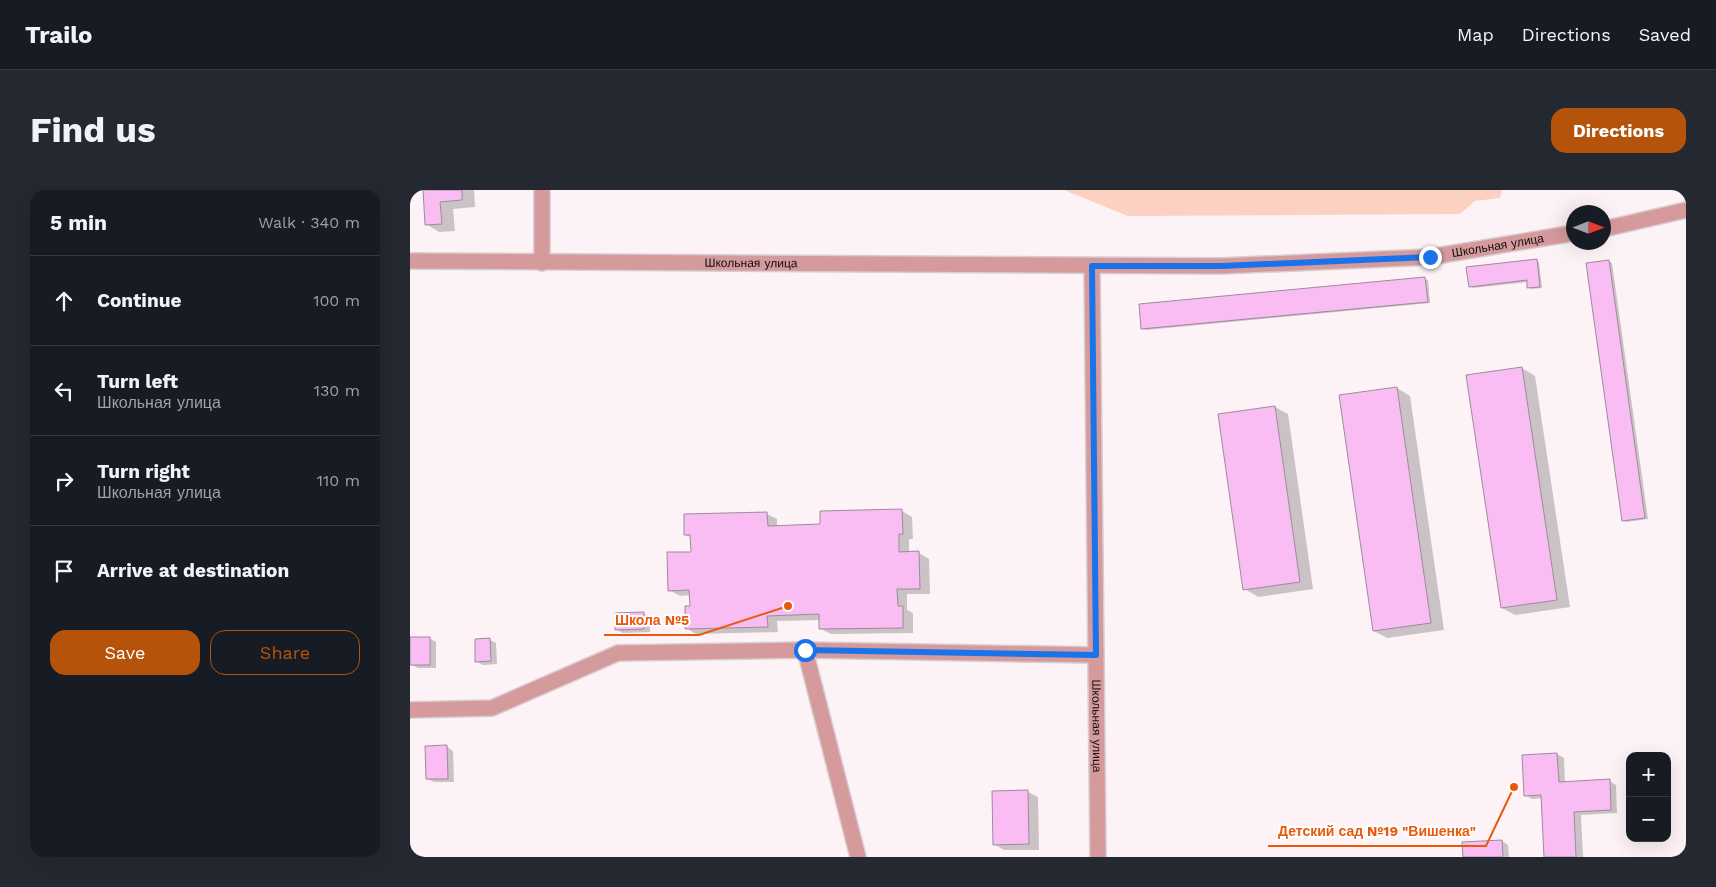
<!DOCTYPE html>
<meta charset="utf-8">
<style>
body{margin:0;font-family:"Work Sans",sans-serif;background:#242831;color:#f1f3f6}
.controls{position:absolute;right:15px;bottom:15px;display:grid;overflow:hidden;border-radius:10px;box-shadow:0 5px 20px #0002}
.controls button{width:45px;height:45px;display:grid;place-items:center;padding:0;border:0;border-bottom:1px solid #363941;background:#171b24;color:#f1f3f6;font:25px sans-serif}
.compass{position:absolute;left:1156px;top:15px;width:45px;height:45px;border-radius:50%;background:#171b24;box-shadow:0 5px 20px #0002;rotate:90deg}
.stop{position:absolute;width:15px;height:15px;margin:-11px;border:4px solid #1a73e8;border-radius:50%;background:#fff}
.stop.end{background:#1a73e8;border-color:#fff;box-shadow:0 1px 5px #0008}
.list{margin:0;padding:0;list-style:none}
h2{display:flex;justify-content:space-between;align-items:center;height:65px;margin:0;padding:0 20px;font-size:21px}
h2 small{font-size:16px;font-weight:400;color:#9ea1a6}
.list li{display:grid;grid-template-columns:32px 1fr auto;gap:15px;align-items:center;box-sizing:border-box;height:90px;padding:0 20px;border-top:1px solid #363941}
.list b{display:block;font-size:19px;white-space:nowrap}
.list p{margin:0;font-size:16px;white-space:nowrap;color:#9ea1a6}
.list em{font-size:16px;font-style:normal;color:#9ea1a6}
.actions{display:flex;gap:10px;padding:15px 20px}
.actions a{flex:1;padding:11px 0;border:1px solid #b45309;border-radius:15px;text-align:center;font-size:18px;color:#b45309}
.actions .main{background:#b45309;color:#fff}
.icon{flex:none;width:28px;height:28px;fill:none;stroke:currentColor;stroke-width:2;stroke-linecap:round;stroke-linejoin:round}
.map{position:relative;flex:none;width:1276px;height:667px;overflow:hidden;border-radius:15px}
header{display:flex;align-items:center;gap:30px;box-sizing:border-box;height:70px;padding:0 25px;background:#171b24;border-bottom:1px solid #363941}
header strong{font-size:24px}
nav{display:flex;gap:28px;margin-inline-start:auto;font-size:18px}
.intro{display:flex;align-items:center;justify-content:space-between;box-sizing:border-box;height:120px;padding:0 30px}
h1{margin:0;font-size:35px}
.button{padding:12px 22px;border-radius:15px;background:#b45309;color:#fff;font-size:18px;font-weight:700}
main{display:flex;gap:30px;padding:0 30px}
aside{flex:1;background:#171b24;border-radius:15px;box-shadow:0 5px 20px #0002}
.map>svg:first-child{display:block}
</style>
<header>
<strong>Trailo</strong>
<nav><a>Map</a><a>Directions</a><a>Saved</a></nav>
</header>
<div class="intro"><h1>Find us</h1><a class="button">Directions</a></div>
<main>
<aside>
<h2>5 min<small>Walk · 340 m</small></h2>
<ul class="list">
<li><svg class="icon" aria-label="ahead" viewBox="0 0 24 24"><path d="M12 20V5M6 11l6-6 6 6"/></svg><div><b>Continue</b></div><em>100 m</em></li>
<li><svg class="icon" aria-label="left" viewBox="0 0 24 24"><path d="M17 20v-9H6M10 6l-5 5 5 5"/></svg><div><b>Turn left</b><p>Школьная улица</p></div><em>130 m</em></li>
<li><svg class="icon" aria-label="right" viewBox="0 0 24 24"><path d="M7 20v-9h11M14 6l5 5-5 5"/></svg><div><b>Turn right</b><p>Школьная улица</p></div><em>110 m</em></li>
<li><svg class="icon" aria-label="arrive" viewBox="0 0 24 24"><path d="M6 21V4h12l-3 4 3 4H6"/></svg><div><b>Arrive at destination</b></div></li>
</ul>
<div class="actions"><a class="main">Save</a><a>Share</a></div>
</aside>
<div class="map">
<svg width="1276" height="667" viewBox="0 0 1276 667">
<rect width="100%" height="100%" fill="#fdf3f7"/>
<polygon fill="#fdd1c2" points="654,0 1092,0 1090,8 1065,11 1050,24 718,26"/>
<g fill="#0003">
<polygon points="14,0 64,0 65,17 43,19 45,41 29,42 16,34"/>
<polygon points="1126,70 1129,72 1132,98 1121,99 1119,97 1118,92 1063,98 1060,96"/>
<polygon points="1199,71 1202,73 1238,329 1216,332 1213,330"/>
<polygon points="1015,89 1018,90 1020,113 736,140 733,138"/>
<polygon points="1112,178 1125,186 1160,417 1105,425 1092,418"/>
<polygon points="987,198 1000,206 1034,440 977,448 964,441"/>
<polygon points="865,217 878,224 903,399 848,407 835,399"/>
<polygon points="492,321 502,327 503,349 499,349 499,363 509,363 519,369 520,404 497,404 497,420 503,423 503,443 421,444 411,439 410,430 367,431 368,442 286,444 276,438 281,417 281,405 270,406 259,400 282,363 282,348 276,345 275,325 357,324 367,329 367,337 411,336 411,323"/>
<polygon points="233,423 240,427 240,442 213,443 206,439"/>
<polygon points="19,448 26,452 26,478 8,478 2,475"/>
<polygon points="80,450 86,453 87,474 73,475 66,471"/>
<polygon points="37,557 43,561 44,592 24,592 17,589"/>
<polygon points="1147,564 1154,568 1155,593 1199,591 1206,595 1207,623 1171,625 1173,667 1136,667 1133,608 1122,609 1115,605 1113,566"/>
<polygon points="618,602 628,607 629,660 594,660 584,654"/>
<polygon points="1092,651 1098,655 1099,667 1054,667"/>
</g>
<g fill="#f9bdf3" stroke="#9c8b9a">
<polygon points="13,0 52,0 52,10 30,12 32,34 15,35"/>
<polygon points="1127,69 1130,97 1117,98 1117,90 1059,97 1056,77"/>
<polygon points="1199,70 1235,328 1212,331 1176,73"/>
<polygon points="1015,87 1018,112 731,139 729,114"/>
<polygon points="1112,177 1147,410 1091,418 1056,185"/>
<polygon points="987,197 1021,433 963,441 929,205"/>
<polygon points="865,216 890,392 833,400 808,224"/>
<polygon points="492,319 493,344 489,344 489,362 509,361 510,399 487,399 488,416 493,416 493,438 409,439 409,424 357,426 358,437 275,439 275,416 280,416 279,400 258,401 257,362 281,362 280,345 274,345 274,324 357,322 358,336 410,334 410,321"/>
<polygon points="234,422 234,439 205,440 205,423"/>
<rect x="0" y="447" width="20" height="28"/>
<polygon points="80,448 81,471 65,472 65,449"/>
<polygon points="37,555 38,589 16,589 15,556"/>
<polygon points="1147,563 1149,592 1200,589 1201,620 1164,622 1166,667 1134,667 1131,605 1114,606 1112,565"/>
<polygon points="618,600 619,654 583,655 582,601"/>
<polygon points="1092,650 1093,667 1053,667 1052,652"/>
</g>
<g fill="none" stroke-linecap="round" stroke-linejoin="round">
<defs>
<g id="minor">
<polyline points="132,0 132,73"/>
<polyline points="1194,39 1276,20"/>
<path id="s1" d="M0,71l811,5 209,-9 144,-24"/>
<path id="s2" d="M682,76l6,591"/>
<polyline points="395,460 686,465"/>
<polyline points="0,520 82,518 208,463 395,460 448,667"/>
</g>
</defs>
<use href="#minor" stroke="#d8ced2" stroke-width="18"/>
<use href="#minor" stroke="#d59a9c" stroke-width="15"/>
</g>
<g fill="none" stroke-linecap="round" stroke-linejoin="round">
<polyline stroke="#1a73e8" stroke-width="6" points="395,460 686,465 682,76 811,76 1020,67"/>
</g>
<g text-anchor="middle" dominant-baseline="central" stroke-width="4" stroke-linejoin="round" paint-order="stroke">
<g font-size="12" fill="#130c0e" stroke="#fff">
<text stroke="none"><textPath href="#s1" startOffset="1089">Школьная улица</textPath></text>
<text stroke="none"><textPath href="#s1" startOffset="341">Школьная улица</textPath></text>
<text stroke="none"><textPath href="#s2" startOffset="460">Школьная улица</textPath></text>
</g>
</g>
<path fill="none" stroke="#e8590c" stroke-width="2" d="M378 416L289 445H194M1104 597L1076 656H858"/>
<g fill="#e8590c" stroke="#fff" stroke-width="2">
<circle cx="378" cy="416" r="5"/>
<circle cx="1104" cy="597" r="5"/>
</g>
<g font-size="14" text-anchor="middle" font-weight="bold" fill="#e8590c" stroke="#fff" stroke-width="4" stroke-linejoin="round" paint-order="stroke">
<text x="242" y="435">Школа №5</text>
<text x="967" y="646">Детский сад №19 "Вишенка"</text>
</g>
</svg>
<div class="controls">
<button>+</button>
<button>−</button>
</div>
<svg class="compass" viewBox="-18 -18 36 36"><path d="M0-13l5 13h-10z" fill="#e53935"/><path d="M0 13l5-13h-10z" fill="#9ea1a6"/></svg>
<div class="stop" style="left:395px;top:460px"></div>
<div class="stop end" style="left:1020px;top:67px"></div>
</div>
</main>
